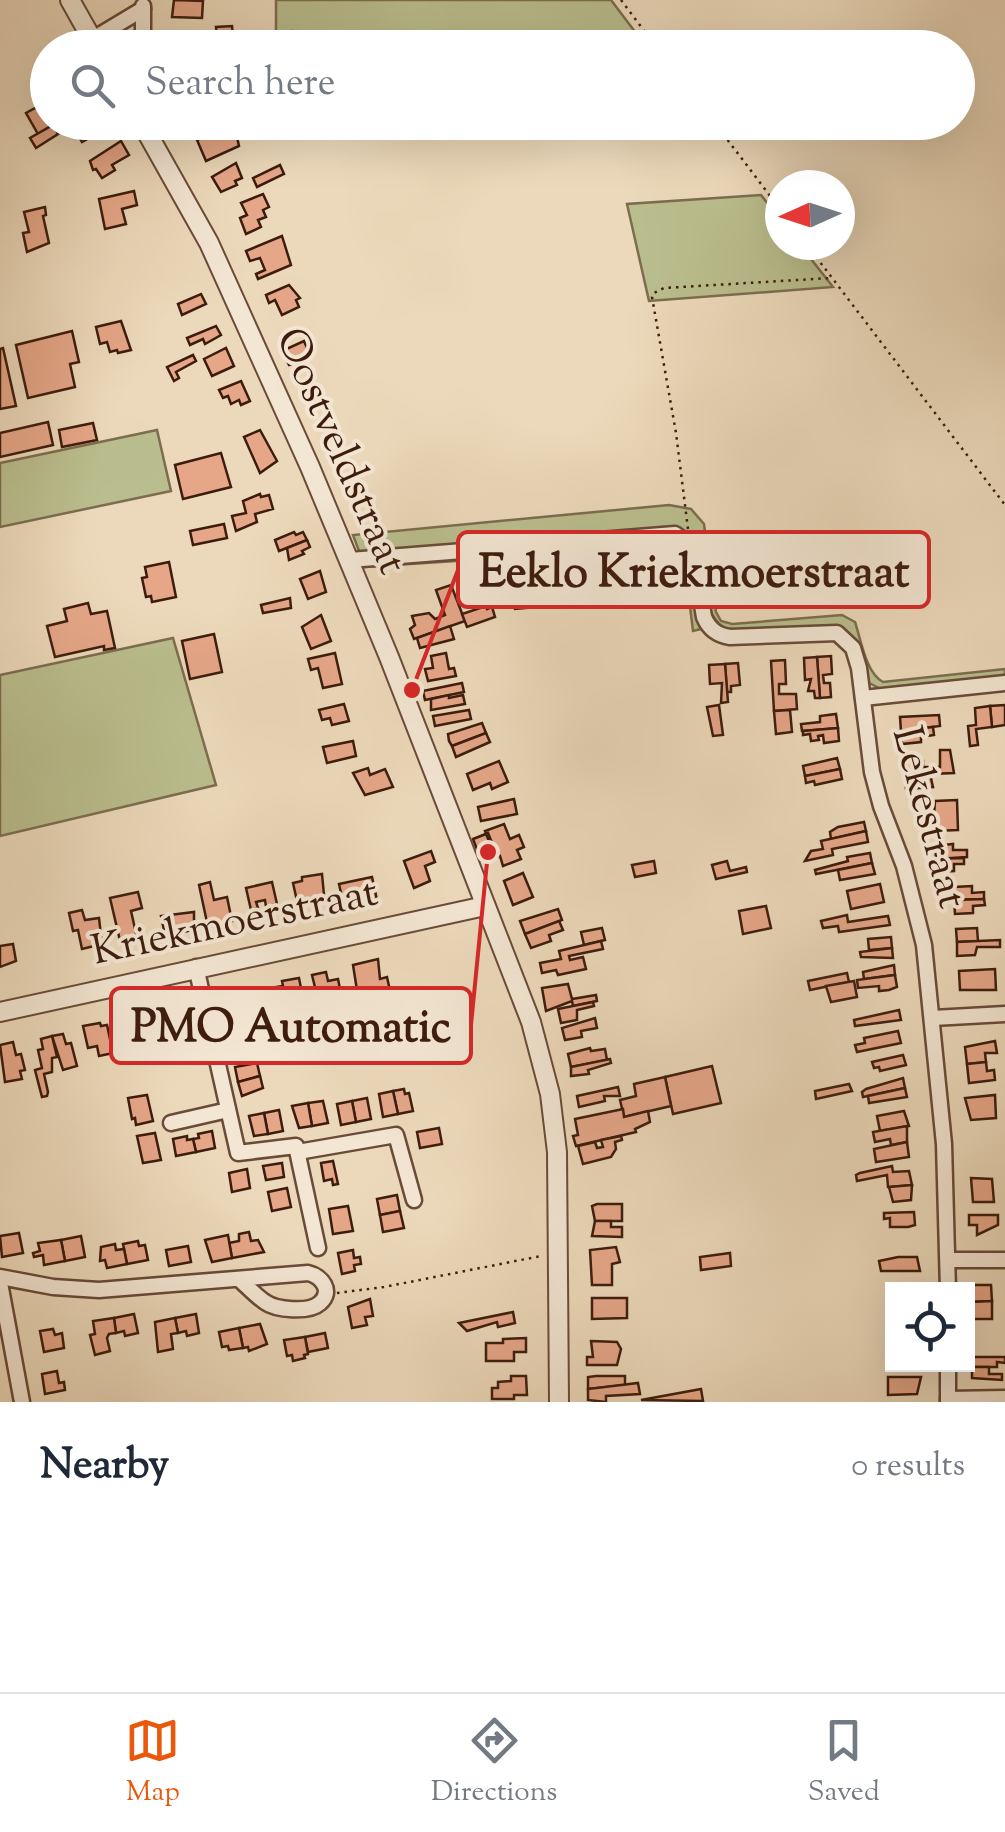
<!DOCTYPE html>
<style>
body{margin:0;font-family:"Sorts Mill Goudy",serif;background:#f2f2f3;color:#1f2937}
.controls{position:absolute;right:30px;bottom:30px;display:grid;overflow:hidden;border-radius:0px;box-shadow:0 10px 40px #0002}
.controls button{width:90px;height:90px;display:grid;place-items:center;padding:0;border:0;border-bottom:2px solid #e0e1e3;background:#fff;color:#1f2937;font:50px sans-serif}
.compass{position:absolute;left:765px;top:170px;width:90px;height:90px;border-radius:50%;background:#fff;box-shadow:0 10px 40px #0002;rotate:267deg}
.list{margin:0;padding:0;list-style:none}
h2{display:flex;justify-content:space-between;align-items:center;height:130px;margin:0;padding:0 40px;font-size:42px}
h2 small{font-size:32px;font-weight:400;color:#747a83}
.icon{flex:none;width:55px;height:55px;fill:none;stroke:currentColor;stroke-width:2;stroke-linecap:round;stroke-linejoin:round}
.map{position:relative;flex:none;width:1005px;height:1402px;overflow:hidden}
.search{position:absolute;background:#fff;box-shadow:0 10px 40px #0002;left:30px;right:30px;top:30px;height:110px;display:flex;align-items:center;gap:25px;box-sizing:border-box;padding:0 35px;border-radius:55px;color:#747a83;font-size:38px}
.sheet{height:290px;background:#fff}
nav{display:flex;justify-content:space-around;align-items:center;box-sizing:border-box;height:140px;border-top:2px solid #e0e1e3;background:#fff;font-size:28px;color:#747a83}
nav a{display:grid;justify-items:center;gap:5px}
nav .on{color:#ea580c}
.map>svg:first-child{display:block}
</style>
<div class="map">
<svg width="1005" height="1402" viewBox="0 0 1005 1402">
<rect width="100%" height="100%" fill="#ecd9bb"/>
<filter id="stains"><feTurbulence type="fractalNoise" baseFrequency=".002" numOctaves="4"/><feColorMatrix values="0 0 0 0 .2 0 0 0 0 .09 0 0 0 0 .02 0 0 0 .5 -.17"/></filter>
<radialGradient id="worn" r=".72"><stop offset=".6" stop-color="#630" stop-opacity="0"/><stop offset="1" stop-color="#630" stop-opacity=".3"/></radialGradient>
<g fill="#babe8e" stroke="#7c6d4e" stroke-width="2.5">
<polygon points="276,0 611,0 645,45 338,48 327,40 299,39 298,31 276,33"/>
<polygon points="761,195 780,219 780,245 800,245 833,287 649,301 627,204"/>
<polygon points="157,430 171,491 0,527 0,463"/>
<path d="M669,505l22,4 13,15 12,88 5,9 11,3 110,-9 13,7c6,18 11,51 28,60l122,-13v8l-122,13 -16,-8c-7,-25 -5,-47 -33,-56l-105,4c-27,-8 -28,-66 -34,-92l-17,-10 -15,-1 1,10h8l14,12 15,80 -8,2 -9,-73 -15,-11 -304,20 -12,-32z"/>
<polygon points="173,638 216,785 0,836 0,675"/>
</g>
<g fill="#e6a789" stroke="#3d1c0d" stroke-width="2.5">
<polygon points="174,0 203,1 202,18 172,17"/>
<polygon points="232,26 234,46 240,48 218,48 216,27"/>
<polygon points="292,31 293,47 254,48 254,34"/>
<polygon points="48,101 46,115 48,122 53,125 38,134 26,113"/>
<polygon points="77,122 105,122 108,127 82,142 72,125"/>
<polygon points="191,122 228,122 231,130 235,128 239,146 206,161 197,140 210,134 207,128 195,134"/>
<polygon points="53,125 58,134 36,148 30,138"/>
<polygon points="121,141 129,155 112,165 115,170 102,178 96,169 93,170 90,161"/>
<polygon points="236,163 242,178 235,181 237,185 221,192 212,177"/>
<polygon points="280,165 284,174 257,187 253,178"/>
<polygon points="134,191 137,205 122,209 126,224 105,229 99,199"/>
<polygon points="263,194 269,207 263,210 266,217 258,220 261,227 246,234 240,218 247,215 241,203"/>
<polygon points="45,207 46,215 43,216 49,243 27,252 23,233 29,232 24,212"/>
<polygon points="282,236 291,265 258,279 256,274 265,270 260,258 250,261 246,251"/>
<polygon points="289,285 300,298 296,300 299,307 282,315 275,300 269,303 266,295"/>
<polygon points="201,294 206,304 182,315 178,304"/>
<polygon points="121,321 131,350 118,353 117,350 110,352 107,342 100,344 96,327"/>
<polygon points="216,326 221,335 205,344 203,339 190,345 187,338"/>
<polygon points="72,331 79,362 70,364 75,387 28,398 16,345"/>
<polygon points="304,341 311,357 289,365 282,351"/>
<polygon points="3,348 16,406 0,409 0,349"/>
<polygon points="226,348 234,366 212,376 204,359"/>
<polygon points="193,355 196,361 176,372 179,378 174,381 167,367"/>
<polygon points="241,381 250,401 241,405 239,400 231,404 228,396 223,398 219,390"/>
<polygon points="48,422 53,445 0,457 0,433"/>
<polygon points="93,423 97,440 62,447 59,430"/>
<polygon points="260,430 277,461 260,473 244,437"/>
<polygon points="221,453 231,487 183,499 175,465"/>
<polygon points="260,494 261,497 269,495 273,509 255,514 257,522 236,531 232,516 246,513 243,501"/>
<polygon points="224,524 227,538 193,545 190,531"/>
<polygon points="294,532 296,535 303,532 307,540 279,551 275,540"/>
<polygon points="307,540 310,547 302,551 304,554 289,560 287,548"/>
<polygon points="169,562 176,597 152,602 151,596 146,597 142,578 147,577 145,567"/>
<polygon points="320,571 326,592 308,599 300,579"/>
<polygon points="530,580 539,580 540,600 536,600 536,607 515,609 514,602 532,600"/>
<polygon points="451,585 465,621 414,639 410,629 415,625 412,616 429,613 435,619 445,615 436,590"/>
<polygon points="290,598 291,608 263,613 261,605"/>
<polygon points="88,603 91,614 107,611 115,648 104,650 104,646 55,657 47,626 67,621 64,609"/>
<polygon points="486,606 487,609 492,607 495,617 467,627 462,614"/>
<polygon points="321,615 331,641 311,649 302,627"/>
<polygon points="450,626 454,639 420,648 417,638"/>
<polygon points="214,634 222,672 190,679 182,641"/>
<polygon points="335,653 342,684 323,688 318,668 311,670 308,659"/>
<polygon points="446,653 449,669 454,668 456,676 428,681 425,669 433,668 431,656"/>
<polygon points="831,656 832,674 823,675 824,683 830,683 831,697 820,698 817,657"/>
<polygon points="817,657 820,698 815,698 814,691 808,691 811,679 805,680 804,658"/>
<polygon points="785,660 786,684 779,684 779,694 796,694 797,709 774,711 771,661"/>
<polygon points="738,663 740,685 731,686 731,692 727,692 725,664"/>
<polygon points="725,664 728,702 721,703 722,683 710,684 709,665"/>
<polygon points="462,683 464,692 425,700 423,691"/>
<polygon points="449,695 449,698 463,695 465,704 431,710 431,699"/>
<polygon points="344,704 349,721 332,725 330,718 322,720 319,710"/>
<polygon points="719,705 723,735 713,736 707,707"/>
<polygon points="1005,705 1005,725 992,727 990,706"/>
<polygon points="990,706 992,727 976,729 978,745 970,746 968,726 976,725 975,708"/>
<polygon points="469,710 471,719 435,726 433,716"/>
<polygon points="790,710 792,732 776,734 774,711"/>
<polygon points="836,714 838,728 802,731 801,724 820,722 820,716"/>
<polygon points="939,715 940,726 901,731 900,717"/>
<polygon points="482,723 486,733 452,746 449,741 448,734"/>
<polygon points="933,727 934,735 921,737 921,742 902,744 901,731"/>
<polygon points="838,728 839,741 824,743 823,735 818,736 819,740 811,741 810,734 803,735 803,731"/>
<polygon points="486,733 490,742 456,757 452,746"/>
<polygon points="353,741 356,756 327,763 323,747"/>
<polygon points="940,750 950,750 954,773 905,775 904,762 923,761 923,767 940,767"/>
<polygon points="837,758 840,769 805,776 803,766"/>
<polygon points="499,761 508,782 492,789 490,783 473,790 467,774"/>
<polygon points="368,768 370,775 385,769 393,787 365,795 353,773"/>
<polygon points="840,769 842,779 815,785 814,781 806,783 805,776"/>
<polygon points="930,774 933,787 906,789 905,775"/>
<polygon points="514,799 517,814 481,821 478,807"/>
<polygon points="957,800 958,830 933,831 935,801"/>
<polygon points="864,822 866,831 831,839 830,832 838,827"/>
<polygon points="504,824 510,839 519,835 524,847 517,850 521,859 503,866 500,856 496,858 485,831"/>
<polygon points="866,831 868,842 832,849 833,855 805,861 811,851 823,849 821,841"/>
<polygon points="488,833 497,855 483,860 474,839"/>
<polygon points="486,834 495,855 481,860 473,839"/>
<polygon points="953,844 953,850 967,850 967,857 936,859 935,846"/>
<polygon points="431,851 435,862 425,866 430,881 414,888 404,861"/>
<polygon points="870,853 872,863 816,874 815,870 848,861 847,857"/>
<polygon points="964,858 964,864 954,864 954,871 937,872 936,859"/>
<polygon points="654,861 656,873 635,877 632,865"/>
<polygon points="727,861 730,871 746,867 747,872 716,879 712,865"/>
<polygon points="872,863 875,874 840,880 838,870"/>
<polygon points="523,873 533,897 513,905 504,881"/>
<polygon points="322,874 324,895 297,901 293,883 302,881 302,877"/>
<polygon points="372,877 377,900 344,907 339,884"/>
<polygon points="210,882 214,900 227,897 232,921 208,927 199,885"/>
<polygon points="272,882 277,904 266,907 265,900 256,902 258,908 251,910 246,888"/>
<polygon points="880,884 884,902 851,909 847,891"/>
<polygon points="972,886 972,893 984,892 984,899 954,900 954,887"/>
<polygon points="138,892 142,908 131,911 138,942 121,945 110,898"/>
<polygon points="984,899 985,905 973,906 973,913 955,914 954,900"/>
<polygon points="766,906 771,928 743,934 739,911"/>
<polygon points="558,909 562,920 525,934 520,921"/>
<polygon points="82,910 85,920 99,918 102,944 82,949 78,930 73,931 69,913"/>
<polygon points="194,912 194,930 165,935 161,916"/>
<polygon points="847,915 848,922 888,916 890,925 839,932 838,926 823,928 821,921"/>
<polygon points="559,921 563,930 549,935 551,941 531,948 525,934"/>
<polygon points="602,928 605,940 584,945 581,932"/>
<polygon points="977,928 978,941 957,942 956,929"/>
<polygon points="891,937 892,948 869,950 868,939"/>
<polygon points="1000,940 1000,947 977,947 975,955 957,956 957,942"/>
<polygon points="601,941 603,949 569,956 570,960 583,957 586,969 558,975 556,970 542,973 540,963 561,959 559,951"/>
<polygon points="13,944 16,961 0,967 0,946"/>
<polygon points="892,948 893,958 861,957 860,952"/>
<polygon points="378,959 380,979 387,977 391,995 359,1003 353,965"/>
<polygon points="894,965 895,975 864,979 863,972"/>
<polygon points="995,969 996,990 960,990 959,971"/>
<polygon points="326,972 328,981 338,979 342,999 328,1003 329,1010 321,1012 312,975"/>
<polygon points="847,973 849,982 810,990 808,981"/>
<polygon points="895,975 897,987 889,990 879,991 879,986 858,988 857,980"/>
<polygon points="299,978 305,1009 285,1019 276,987 283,986 282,981"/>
<polygon points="854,981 857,997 831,1002 826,986"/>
<polygon points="568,984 572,999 596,995 597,1001 573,1006 572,1001 546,1011 542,988"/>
<polygon points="593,1002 594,1006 577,1010 577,1020 561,1023 558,1009"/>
<polygon points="899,1010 901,1020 855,1026 854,1020"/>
<polygon points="595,1018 597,1028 581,1031 582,1037 565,1040 562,1028"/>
<polygon points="100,1023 101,1026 107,1025 113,1053 99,1056 97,1046 88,1048 83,1026"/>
<polygon points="898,1031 901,1043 857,1052 855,1045 865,1043 864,1038"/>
<polygon points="63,1034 66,1044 71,1043 77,1066 63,1070 52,1036"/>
<polygon points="52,1036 57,1057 52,1058 52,1072 44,1074 48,1092 47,1096 42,1097 35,1070 42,1068 38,1050 43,1049 41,1039"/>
<polygon points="995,1041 997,1053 985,1053 986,1062 967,1064 965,1047"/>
<polygon points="13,1042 16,1055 21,1054 25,1070 20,1071 22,1079 5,1082 0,1045"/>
<polygon points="590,1048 591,1051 605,1049 607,1060 571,1067 568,1054"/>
<polygon points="903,1055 906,1065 880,1071 879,1067 874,1068 872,1062"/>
<polygon points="610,1059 611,1063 588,1070 589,1074 571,1076 571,1067"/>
<polygon points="986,1062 987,1071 994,1070 995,1080 969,1083 967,1064"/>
<polygon points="257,1063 260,1076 238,1082 235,1067"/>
<polygon points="712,1066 721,1103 673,1114 665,1077"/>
<polygon points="260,1076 263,1088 242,1096 238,1082"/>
<polygon points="665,1077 671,1106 624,1117 620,1100 636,1096 634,1084"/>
<polygon points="903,1078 905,1088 863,1097 862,1092 866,1089"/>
<polygon points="849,1084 852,1091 816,1099 815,1091"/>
<polygon points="618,1087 620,1096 604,1096 605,1101 579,1107 577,1096"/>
<polygon points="905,1088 907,1097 869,1103 868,1096"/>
<polygon points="404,1089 405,1094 409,1093 413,1111 398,1114 393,1091"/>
<polygon points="393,1091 398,1114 383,1117 379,1094"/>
<polygon points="147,1095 153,1121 136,1125 135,1118 132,1119 128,1098"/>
<polygon points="995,1095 996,1118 971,1120 965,1098"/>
<polygon points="367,1098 371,1119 356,1122 352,1101"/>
<polygon points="323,1101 328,1123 312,1126 308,1103"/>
<polygon points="352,1101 356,1122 341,1125 337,1104"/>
<polygon points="308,1103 312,1126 299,1128 292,1106"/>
<polygon points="623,1109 624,1117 648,1111 650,1122 635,1129 636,1132 576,1146 573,1136 578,1135 575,1119"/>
<polygon points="279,1110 283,1131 268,1134 264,1113"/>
<polygon points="904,1111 909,1126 880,1131 877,1116"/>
<polygon points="264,1113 268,1134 254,1136 249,1116"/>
<polygon points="907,1126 907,1142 891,1145 890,1139 875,1142 873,1132"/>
<polygon points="439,1128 442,1144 420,1148 417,1132"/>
<polygon points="212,1131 215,1148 196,1152 193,1139 199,1138 198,1134"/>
<polygon points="155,1133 161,1160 143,1163 137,1136"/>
<polygon points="187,1136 187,1140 193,1139 196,1152 176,1156 173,1139"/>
<polygon points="621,1136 622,1140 615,1142 616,1149 611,1157 583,1164 578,1146 595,1142 597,1148 603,1147 601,1140"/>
<polygon points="907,1142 909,1157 876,1162 874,1149"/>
<polygon points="333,1161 338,1184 333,1185 332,1179 324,1181 321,1163"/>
<polygon points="282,1163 284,1177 266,1180 263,1166"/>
<polygon points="892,1166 893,1172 909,1171 912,1185 888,1187 887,1175 857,1181 856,1175 860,1173"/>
<polygon points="247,1169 250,1188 232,1192 229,1173"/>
<polygon points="971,1178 992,1179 994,1202 973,1202"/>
<polygon points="912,1185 911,1200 893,1202 889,1187"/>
<polygon points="287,1188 291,1207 272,1211 268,1192"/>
<polygon points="397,1195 400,1211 380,1215 377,1199"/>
<polygon points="597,1204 622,1204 622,1221 595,1221 592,1206"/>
<polygon points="348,1206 353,1231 333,1234 329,1209"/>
<polygon points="400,1211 404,1228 383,1232 380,1215"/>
<polygon points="914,1212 915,1225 908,1227 890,1227 890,1218 884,1219 884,1213"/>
<polygon points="969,1215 998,1215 998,1225 977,1235 977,1225 969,1225"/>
<polygon points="595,1221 611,1221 611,1227 622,1227 622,1237 592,1236"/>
<polygon points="249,1232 251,1241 258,1240 264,1252 232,1258 229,1243 239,1241 239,1234"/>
<polygon points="19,1233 23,1253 2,1257 0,1236"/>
<polygon points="228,1235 232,1258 212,1262 205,1240"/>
<polygon points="81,1236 85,1257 65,1261 61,1240"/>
<polygon points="61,1240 65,1261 44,1265 43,1255 34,1257 33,1253 40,1251 38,1243"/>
<polygon points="138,1241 139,1246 145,1245 148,1260 127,1264 123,1244"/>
<polygon points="115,1244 116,1250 124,1249 127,1264 107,1268 105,1260 100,1261 101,1247"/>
<polygon points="188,1246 191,1262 169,1266 166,1250"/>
<polygon points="616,1247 620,1262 612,1264 612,1285 592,1285 590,1250"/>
<polygon points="353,1250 354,1258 360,1257 361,1264 354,1265 355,1271 342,1274 338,1253"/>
<polygon points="730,1253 731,1266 701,1270 700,1257"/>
<polygon points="898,1257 917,1257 920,1271 881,1271 879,1261"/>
<polygon points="970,1285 991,1285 992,1301 970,1302"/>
<polygon points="592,1298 627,1298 627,1318 592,1319"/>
<polygon points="370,1299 373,1316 365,1317 367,1325 352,1328 348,1307"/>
<polygon points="992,1301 992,1319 972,1319 970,1302"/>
<polygon points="513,1312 515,1323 498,1327 497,1322 467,1331 459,1323"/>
<polygon points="134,1314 138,1333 125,1336 124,1331 116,1333 114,1318"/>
<polygon points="196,1314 199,1333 187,1336 186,1331 178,1333 175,1318"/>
<polygon points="114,1318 116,1333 109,1334 107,1338 110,1351 95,1355 90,1335 95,1334 93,1321"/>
<polygon points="175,1318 178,1333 171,1334 173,1349 158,1352 155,1322"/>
<polygon points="260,1324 267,1344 249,1351 248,1347 243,1348 239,1328"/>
<polygon points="239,1328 243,1348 229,1350 228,1346 222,1347 219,1332"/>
<polygon points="53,1329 55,1335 62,1333 64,1348 44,1352 40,1331"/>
<polygon points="325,1333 328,1348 308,1352 305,1337"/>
<polygon points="305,1337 308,1354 304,1355 305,1358 293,1361 292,1355 287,1356 284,1340"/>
<polygon points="526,1338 526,1352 514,1352 514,1361 486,1361 486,1343 503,1343 503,1339"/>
<polygon points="591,1341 617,1342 621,1349 617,1365 587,1365 587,1357 593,1357"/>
<polygon points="972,1357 1005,1357 1005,1363 997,1362 997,1367 972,1367"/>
<polygon points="972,1367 989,1367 989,1374 1002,1374 1002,1380 972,1378"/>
<polygon points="57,1371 59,1383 64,1382 65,1390 45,1394 42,1374"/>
<polygon points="511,1376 526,1376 527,1395 514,1395 514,1399 492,1399 492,1388 498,1388 498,1382 511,1381"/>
<polygon points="596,1376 625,1376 625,1385 588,1389 588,1377"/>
<polygon points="888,1377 921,1377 917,1394 888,1395"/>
<polygon points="638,1383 640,1394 606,1396 606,1402 588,1400 588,1389"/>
<polygon points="701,1389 703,1401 641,1400"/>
</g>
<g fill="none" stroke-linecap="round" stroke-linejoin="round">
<defs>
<g id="minor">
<polyline points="93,39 143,9"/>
<polyline points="143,48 143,6"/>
<path d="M350,560l325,-26 17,12 12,71c5,12 13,18 26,20l107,-4 16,15 6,20 13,104 9,34 23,60 20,79 20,199 4,146"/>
<polyline points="863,698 1005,683"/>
<polyline points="196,967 238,1153 296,1146 318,1248"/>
<polyline points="933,1018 1005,1014"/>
<polyline points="171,1123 228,1110"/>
<polyline points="298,1152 396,1135 414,1200"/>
<polyline points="948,1260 1005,1260"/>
<path d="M0,1277l53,10 46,3 209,-17c13,3 26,18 12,30 -11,10 -44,7 -55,-1 -9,-6 -17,-15 -25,-22"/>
<polyline points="0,1283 22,1402"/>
<polyline points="948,1364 948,1402"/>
<polyline points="948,1399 1005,1398"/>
</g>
<g id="tertiary">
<polyline points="70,0 97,48"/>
<polyline points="141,122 209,243 310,467 389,657 531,1022 550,1094 557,1152 559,1402"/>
<polyline points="0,1012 485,906"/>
</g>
</defs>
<use href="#minor" stroke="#694b38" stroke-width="19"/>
<use href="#tertiary" stroke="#694b38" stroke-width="22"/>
<g stroke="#3d1c0d" stroke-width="2.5" stroke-dasharray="2.5 5" stroke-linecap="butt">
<polyline points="621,0 657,48"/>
<polyline points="714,122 780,209"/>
<polyline points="807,245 1005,505"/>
<polyline points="688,529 676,433 652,297 654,293 664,288 831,278"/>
<polyline points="337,1293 384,1287 541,1256"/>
</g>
<use href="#minor" stroke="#f3e6d3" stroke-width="14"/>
<use href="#tertiary" stroke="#f3e6d3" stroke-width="18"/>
</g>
<g text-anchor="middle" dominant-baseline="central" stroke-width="8" stroke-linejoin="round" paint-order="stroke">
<g font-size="42" fill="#3d1c0d" stroke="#f3e6d3">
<text transform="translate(339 452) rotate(66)">Oostveldstraat</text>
<text transform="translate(927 818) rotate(75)">Lekestraat</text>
<text transform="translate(235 924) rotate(-12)">Kriekmoerstraat</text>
</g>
</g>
<path fill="none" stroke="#d62828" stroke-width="4" d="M412 690L458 570M488 852L471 1025"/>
<g fill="#d62828" stroke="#f3e6d3" stroke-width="4">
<circle cx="412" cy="690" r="10"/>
<circle cx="488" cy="852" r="10"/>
</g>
<g fill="#f3e6d3" stroke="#d62828" stroke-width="4">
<rect x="458" y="532" width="471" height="75" rx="10"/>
<rect x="111" y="988" width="360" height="75" rx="10"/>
</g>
<g font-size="45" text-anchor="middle" font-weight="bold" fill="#3d1c0d">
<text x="694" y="586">Eeklo Kriekmoerstraat</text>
<text x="291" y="1041">PMO Automatic</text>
</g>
<rect width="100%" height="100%" filter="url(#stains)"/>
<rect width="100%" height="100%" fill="url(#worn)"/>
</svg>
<div class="controls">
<button><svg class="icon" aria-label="locate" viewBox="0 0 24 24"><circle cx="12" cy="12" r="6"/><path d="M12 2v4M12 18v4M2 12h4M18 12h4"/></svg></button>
</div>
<svg class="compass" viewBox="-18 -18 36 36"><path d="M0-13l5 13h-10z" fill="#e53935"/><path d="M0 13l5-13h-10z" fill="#747a83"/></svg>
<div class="search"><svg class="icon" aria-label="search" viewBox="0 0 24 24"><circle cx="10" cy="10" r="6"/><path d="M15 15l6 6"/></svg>Search here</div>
</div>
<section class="sheet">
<h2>Nearby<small>0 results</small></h2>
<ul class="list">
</ul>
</section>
<nav>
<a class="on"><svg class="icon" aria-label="map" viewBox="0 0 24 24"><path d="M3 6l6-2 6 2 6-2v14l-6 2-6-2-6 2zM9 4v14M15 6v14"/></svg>Map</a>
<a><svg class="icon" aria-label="directions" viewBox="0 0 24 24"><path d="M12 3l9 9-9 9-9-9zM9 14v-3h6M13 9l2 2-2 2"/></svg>Directions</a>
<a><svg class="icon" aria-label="saved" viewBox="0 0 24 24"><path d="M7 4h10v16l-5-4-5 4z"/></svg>Saved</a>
</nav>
